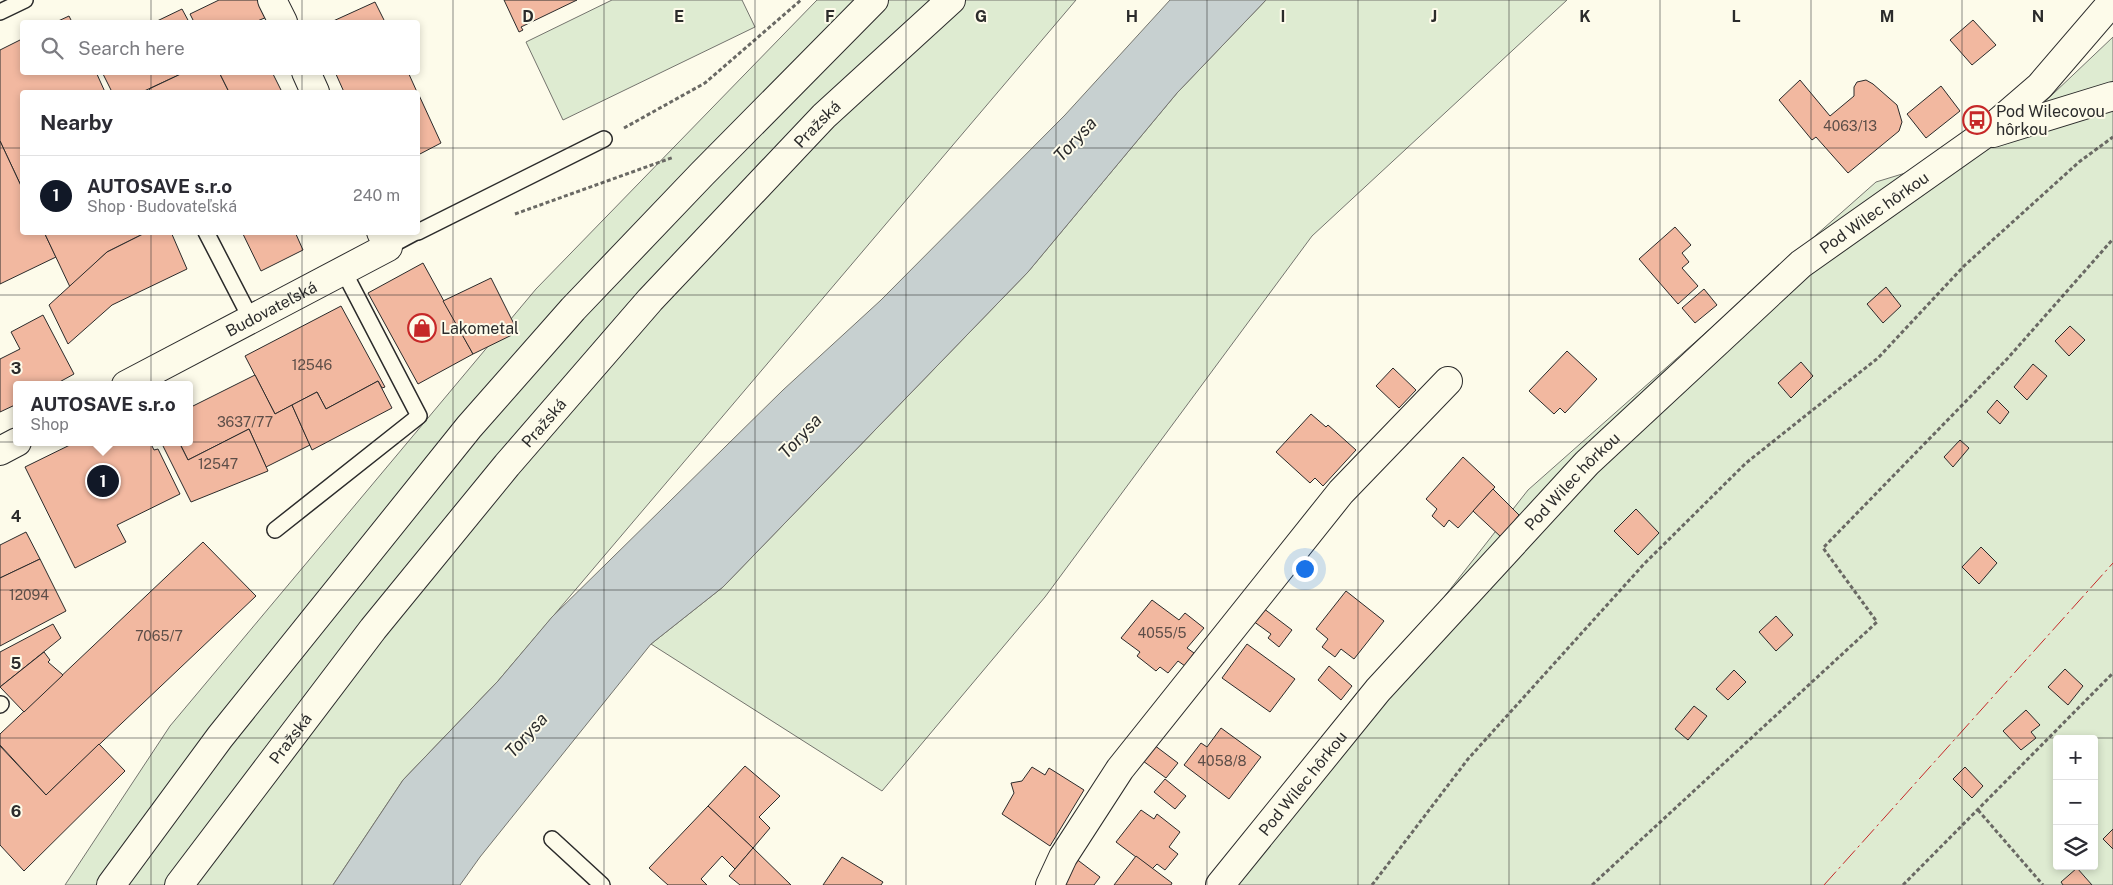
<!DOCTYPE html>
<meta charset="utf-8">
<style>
body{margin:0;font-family:"Public Sans",sans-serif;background:#f2f2f3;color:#2b2b33}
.controls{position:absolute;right:15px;bottom:15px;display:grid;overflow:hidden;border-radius:5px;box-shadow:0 2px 8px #0003}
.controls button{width:45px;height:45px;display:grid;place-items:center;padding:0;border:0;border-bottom:1px solid #e1e1e2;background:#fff;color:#2b2b33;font:25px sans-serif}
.you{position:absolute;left:1304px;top:568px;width:18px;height:18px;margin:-12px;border:4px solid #fff;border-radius:50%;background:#1a73e8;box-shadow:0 0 0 8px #1a73e833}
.badge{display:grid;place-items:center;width:32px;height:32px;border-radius:50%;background:#111827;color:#fff;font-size:16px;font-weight:700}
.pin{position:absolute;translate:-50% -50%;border:2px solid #fff;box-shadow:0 1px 5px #0006}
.popup{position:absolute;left:13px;top:381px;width:180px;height:65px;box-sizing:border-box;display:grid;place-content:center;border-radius:5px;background:#fff;filter:drop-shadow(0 1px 4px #0005);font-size:16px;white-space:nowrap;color:#7c7c81}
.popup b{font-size:19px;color:#2b2b33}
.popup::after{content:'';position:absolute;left:50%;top:100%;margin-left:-10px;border:10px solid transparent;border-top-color:#fff}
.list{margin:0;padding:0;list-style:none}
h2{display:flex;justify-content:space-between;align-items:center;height:65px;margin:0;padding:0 20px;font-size:21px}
h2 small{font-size:16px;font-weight:400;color:#7c7c81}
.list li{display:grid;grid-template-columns:32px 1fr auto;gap:15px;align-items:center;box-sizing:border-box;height:80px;padding:0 20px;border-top:1px solid #e1e1e2}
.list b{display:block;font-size:19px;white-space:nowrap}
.list p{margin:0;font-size:16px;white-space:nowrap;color:#7c7c81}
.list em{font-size:16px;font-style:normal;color:#7c7c81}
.icon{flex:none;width:28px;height:28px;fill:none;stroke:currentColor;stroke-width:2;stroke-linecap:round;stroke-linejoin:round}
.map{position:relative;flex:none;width:2113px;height:885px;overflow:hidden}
.search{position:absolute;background:#fff;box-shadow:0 2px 8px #0003;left:20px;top:20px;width:400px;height:55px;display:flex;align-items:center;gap:12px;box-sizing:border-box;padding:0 18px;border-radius:5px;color:#7c7c81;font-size:19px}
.panel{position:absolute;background:#fff;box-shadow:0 2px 8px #0003;left:20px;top:90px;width:400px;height:145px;border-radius:5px}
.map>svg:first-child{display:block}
</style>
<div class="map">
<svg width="2113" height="885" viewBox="0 0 2113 885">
<rect width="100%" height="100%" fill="#fdfbea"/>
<g fill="#deebd1" stroke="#74746e" fill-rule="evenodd">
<polygon points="612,0 742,0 755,27 563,120 526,42"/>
<polygon points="817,0 1076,0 498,681 403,780 333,885 65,885 170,726 536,289"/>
<polygon points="1266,0 1567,0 1312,236 1045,597 882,791 651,644 723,587 1028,272 1177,93"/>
<path d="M2113,37v848h-895l310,-395 348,-308 98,-30 40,-21zM2057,739h37v127h-37z"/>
</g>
<polygon fill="#c7d0d0" stroke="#74746e" points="1170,0 1266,0 1177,93 1028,272 723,587 651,644 480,857 460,885 333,885 403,780 498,681 552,617 783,390 881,300 1065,115"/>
<g fill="#f2b8a0" stroke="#2b2b2b">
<polygon points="219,0 268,0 274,14 255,22 194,22 190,14"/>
<polygon points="504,0 577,0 521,27 523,30 519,32"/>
<polygon points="375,2 385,22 331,22"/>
<polygon points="182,9 189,22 155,22"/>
<polygon points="69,16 72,22 56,22"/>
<polygon points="1973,20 1996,45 1972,65 1950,40"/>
<polygon points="22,39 22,72 96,72 105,92 22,92 22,188 0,141 0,50"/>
<polygon points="102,72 185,72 142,92 112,92"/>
<polygon points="185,72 219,72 229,92 151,92 149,89"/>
<polygon points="219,72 272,72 282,92 229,92"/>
<polygon points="335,72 408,72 417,92 344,92"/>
<polygon points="1800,80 1830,116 1854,96 1854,87 1857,82 1866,80 1873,84 1897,105 1902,122 1899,131 1848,173 1816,137 1812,140 1779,100"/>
<polygon points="1941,86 1960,111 1926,138 1907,114"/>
<polygon points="418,93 441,143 418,155"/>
<polygon points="0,141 22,188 22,232 44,232 56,257 0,284"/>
<polygon points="1675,227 1691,245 1682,253 1689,262 1682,268 1698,286 1678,304 1639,259"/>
<polygon points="44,232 147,232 107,252 70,287"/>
<polygon points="147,232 171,232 187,269 112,305 68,344 49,305 107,252"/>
<polygon points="242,232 295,232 303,250 261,271"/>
<polygon points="423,263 473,354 418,384 368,293"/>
<polygon points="491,278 518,332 473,354 443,301"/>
<polygon points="1886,287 1901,306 1883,323 1867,304"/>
<polygon points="1704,289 1717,305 1695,323 1682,308"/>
<polygon points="341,306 385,387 382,388 378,381 326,409 317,392 275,414 245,356"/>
<polygon points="43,315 74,374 54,385 17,385 17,404 0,412 0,359 20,349 11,332"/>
<polygon points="2070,326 2085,340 2069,356 2055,341"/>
<polygon points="1567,351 1597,379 1565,413 1560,408 1554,414 1529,391"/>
<polygon points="1801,362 1813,376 1791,398 1778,383"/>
<polygon points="2033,364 2047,376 2027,400 2014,387"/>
<polygon points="1393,368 1416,390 1399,408 1376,386"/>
<polygon points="255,375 275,414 292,405 310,445 266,467 249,429 188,460 179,442 189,442 189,408"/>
<polygon points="378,381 392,408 312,450 292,405 317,392 326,409"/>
<polygon points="1997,400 2009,412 2000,424 1987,412"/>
<polygon points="1311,414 1326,427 1328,425 1356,450 1323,486 1315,478 1310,483 1276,452"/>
<polygon points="249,429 268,471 191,502 161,442 179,442 188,460"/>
<polygon points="1960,440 1969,448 1953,467 1944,457"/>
<polygon points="76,442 150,442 154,450 158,449 180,494 117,525 126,542 75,568 25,467"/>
<polygon points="1463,457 1495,487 1458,528 1449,520 1444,527 1432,516 1437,509 1426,499"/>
<polygon points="1493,489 1519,515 1501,537 1473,511"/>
<polygon points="1636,509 1659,533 1638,555 1614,531"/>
<polygon points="26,532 40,559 0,578 0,545"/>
<polygon points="203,542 256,596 46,795 0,745 0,734"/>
<polygon points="1981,547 1997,563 1979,584 1962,567"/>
<polygon points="40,559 66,611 0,646 0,578"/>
<polygon points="1346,591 1384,621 1354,659 1341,649 1335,657 1322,647 1328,639 1316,629"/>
<polygon points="1152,600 1179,620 1185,613 1204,628 1187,648 1194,653 1185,666 1178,661 1168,673 1160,667 1156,671 1137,656 1140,652 1121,638"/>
<polygon points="1263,608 1292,630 1279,647 1268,638 1271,634 1253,621"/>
<polygon points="1776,616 1793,635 1776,651 1759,632"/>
<polygon points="53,624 61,638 0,687 0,652"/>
<polygon points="1247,644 1295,679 1270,712 1222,678"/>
<polygon points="44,652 50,660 48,662 63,675 24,712 0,687"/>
<polygon points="1329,666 1352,686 1341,700 1318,680"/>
<polygon points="2065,669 2083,686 2068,705 2048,687"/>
<polygon points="1734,670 1746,682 1728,700 1716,689"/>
<polygon points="1694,706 1707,716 1688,740 1675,729"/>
<polygon points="2026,710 2040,725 2031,732 2036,738 2021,750 2003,731"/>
<polygon points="1221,728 1261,757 1229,799 1184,765 1201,743 1207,747"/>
<polygon points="1150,742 1178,763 1166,778 1139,758"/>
<polygon points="99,744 125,771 24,871 0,845 0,746 46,795"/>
<polygon points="745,766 780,796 759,817 770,828 753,848 708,806"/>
<polygon points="1032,767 1045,775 1049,768 1084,790 1050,846 1002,814 1014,793 1011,783 1022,781"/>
<polygon points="1965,767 1983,786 1972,798 1953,779"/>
<polygon points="1165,779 1186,796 1175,809 1154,792"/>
<polygon points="708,806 753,848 735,869 722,856 701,879 707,885 668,885 649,868"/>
<polygon points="1141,810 1154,819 1157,814 1180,832 1169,847 1178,854 1165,870 1157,864 1152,869 1116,842"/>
<polygon points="2113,829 2113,849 2103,839"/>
<polygon points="753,848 791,885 740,885 729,876"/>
<polygon points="1136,856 1172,883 1171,885 1114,885"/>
<polygon points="842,857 883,882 881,885 823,885"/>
<polygon points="1075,858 1100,877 1094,885 1059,885"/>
<polygon points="2077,868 2092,885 2063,885 2061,882"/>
</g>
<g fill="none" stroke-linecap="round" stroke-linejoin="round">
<defs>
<g id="lane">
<polyline points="0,12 25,0"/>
<polyline points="206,232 251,319"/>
<polyline points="418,232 604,139"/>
<polyline points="388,247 416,232"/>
<polyline points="275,530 419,416 343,270"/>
<polyline points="0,705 1,704"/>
<polyline points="552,839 602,885"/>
</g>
<g id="street">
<polyline points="272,0 283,22"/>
<polyline points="306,72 315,92"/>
<polyline points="1993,133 2113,96"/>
<path id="s1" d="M126,385l262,-138 -7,-15"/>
<polyline points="0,451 17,442"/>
<polyline points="1050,885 1063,857 1120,769 1341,492 1448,381"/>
<path id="s2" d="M1220,885l158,-195 209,-227 214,-199 181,-128 58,-50 73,-85"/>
</g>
<g id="primary">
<polyline points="111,885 220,737 469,427 573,309 702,174 874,0"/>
<path id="s3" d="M179,885l194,-256 134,-164 143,-165 174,-184 127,-116"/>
</g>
</defs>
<use href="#lane" stroke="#2b2b2b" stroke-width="18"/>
<use href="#street" stroke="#2b2b2b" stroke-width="30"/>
<use href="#primary" stroke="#2b2b2b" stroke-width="30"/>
<g stroke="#6a6964" stroke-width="3" stroke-dasharray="4 2.5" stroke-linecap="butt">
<polyline points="624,128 705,83 801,0"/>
<polyline points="515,214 674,157"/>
<polyline points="1978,810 2043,885"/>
<polyline points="1372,885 1468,759 1644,564 1746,463 1878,358 1964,266 2079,162 2113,137"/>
<polyline points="1592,885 1877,622 1823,548 2008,358 2113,239"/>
<polyline points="1903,885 2113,673"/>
</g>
<use href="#lane" stroke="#fdfbea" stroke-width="15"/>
<use href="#street" stroke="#fdfbea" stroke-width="28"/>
<use href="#primary" stroke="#fdfbea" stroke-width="28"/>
<polyline stroke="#c62828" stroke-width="1" stroke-dasharray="18 4 2.5 4" stroke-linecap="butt" points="1824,885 2113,563"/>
</g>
<path fill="none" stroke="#2b2b2b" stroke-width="1" stroke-opacity="0.55" d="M151,0v22M302,0v22M453,0v885M604,0v885M755,0v885M906,0v885M1056,0v885M1207,0v885M1358,0v885M1509,0v885M1660,0v885M1811,0v885M1962,0v885M151,72v20M302,72v20M0,148h22M418,148h1695M151,232v653M302,232v653M0,295h2113M0,442h2113M0,590h2113M0,738h2113"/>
<defs>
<symbol id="bus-ring" viewBox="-11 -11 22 22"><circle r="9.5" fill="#fdfbea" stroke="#c62828" stroke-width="1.5"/><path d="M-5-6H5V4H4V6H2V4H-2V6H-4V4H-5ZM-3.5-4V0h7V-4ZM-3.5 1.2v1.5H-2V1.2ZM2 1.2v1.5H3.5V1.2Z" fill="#c62828"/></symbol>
<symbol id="shop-ring" viewBox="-11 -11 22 22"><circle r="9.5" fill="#fdfbea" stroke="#c62828" stroke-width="1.5"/><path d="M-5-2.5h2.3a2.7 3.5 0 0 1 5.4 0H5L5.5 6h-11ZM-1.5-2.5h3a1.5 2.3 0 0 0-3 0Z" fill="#c62828"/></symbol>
</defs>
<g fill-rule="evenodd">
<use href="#bus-ring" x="1961" y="104" width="32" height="32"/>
<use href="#shop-ring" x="406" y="312" width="32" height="32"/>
</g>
<g text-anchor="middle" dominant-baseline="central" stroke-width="4" stroke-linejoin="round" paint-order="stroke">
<g font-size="14" fill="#5d4e48">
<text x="1850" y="126">4063/13</text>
<text x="312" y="365">12546</text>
<text x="245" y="422">3637/77</text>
<text x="218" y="464">12547</text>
<text x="29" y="595">12094</text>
<text x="1162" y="633">4055/5</text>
<text x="159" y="636">7065/7</text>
<text x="1222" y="761">4058/8</text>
</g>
<g font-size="16" fill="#2b2b2b" stroke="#fdfbea" text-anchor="start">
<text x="1996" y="111">Pod Wilecovou<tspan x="1996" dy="18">hôrkou</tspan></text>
<text x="441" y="328">Lakometal</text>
</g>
<g font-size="16" fill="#2b2b2b" stroke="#fdfbea">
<text stroke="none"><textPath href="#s3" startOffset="994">Pražská</textPath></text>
<text stroke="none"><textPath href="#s2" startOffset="941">Pod Wilec hôrkou</textPath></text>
<text stroke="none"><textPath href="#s1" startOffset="164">Budovateľská</textPath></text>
<text stroke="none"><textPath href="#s3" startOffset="589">Pražská</textPath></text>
<text stroke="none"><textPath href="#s2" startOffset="536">Pod Wilec hôrkou</textPath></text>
<text stroke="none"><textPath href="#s3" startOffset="184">Pražská</textPath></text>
<text stroke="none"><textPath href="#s2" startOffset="131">Pod Wilec hôrkou</textPath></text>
</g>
<g font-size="18" font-style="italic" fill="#2b2b2b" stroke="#fdfbea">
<text transform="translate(1075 139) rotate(-47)">Torysa</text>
<text transform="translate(800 436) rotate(-47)">Torysa</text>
<text transform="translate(526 735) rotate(-48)">Torysa</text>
</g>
</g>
<g font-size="16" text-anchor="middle" font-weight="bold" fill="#2b2b2b" stroke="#fdfbea" stroke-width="4" stroke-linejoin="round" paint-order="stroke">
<text x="528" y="22">D</text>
<text x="679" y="22">E</text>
<text x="830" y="22">F</text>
<text x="981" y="22">G</text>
<text x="1132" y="22">H</text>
<text x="1283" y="22">I</text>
<text x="1434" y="22">J</text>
<text x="1585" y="22">K</text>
<text x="1736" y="22">L</text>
<text x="1887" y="22">M</text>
<text x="2038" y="22">N</text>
<text x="16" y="374">3</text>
<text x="16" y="522">4</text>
<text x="16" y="669">5</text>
<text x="16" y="817">6</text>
</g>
</svg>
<div class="controls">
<button>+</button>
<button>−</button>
<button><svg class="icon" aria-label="layers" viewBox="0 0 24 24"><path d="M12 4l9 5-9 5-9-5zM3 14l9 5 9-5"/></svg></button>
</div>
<div class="you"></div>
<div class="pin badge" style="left:103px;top:481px">1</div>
<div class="popup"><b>AUTOSAVE s.r.o</b>Shop</div>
<div class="search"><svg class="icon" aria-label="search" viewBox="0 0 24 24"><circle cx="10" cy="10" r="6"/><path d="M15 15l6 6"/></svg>Search here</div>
<section class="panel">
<h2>Nearby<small></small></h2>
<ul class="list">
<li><span class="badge">1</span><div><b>AUTOSAVE s.r.o</b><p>Shop · Budovateľská</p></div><em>240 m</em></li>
</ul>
</section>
</div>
